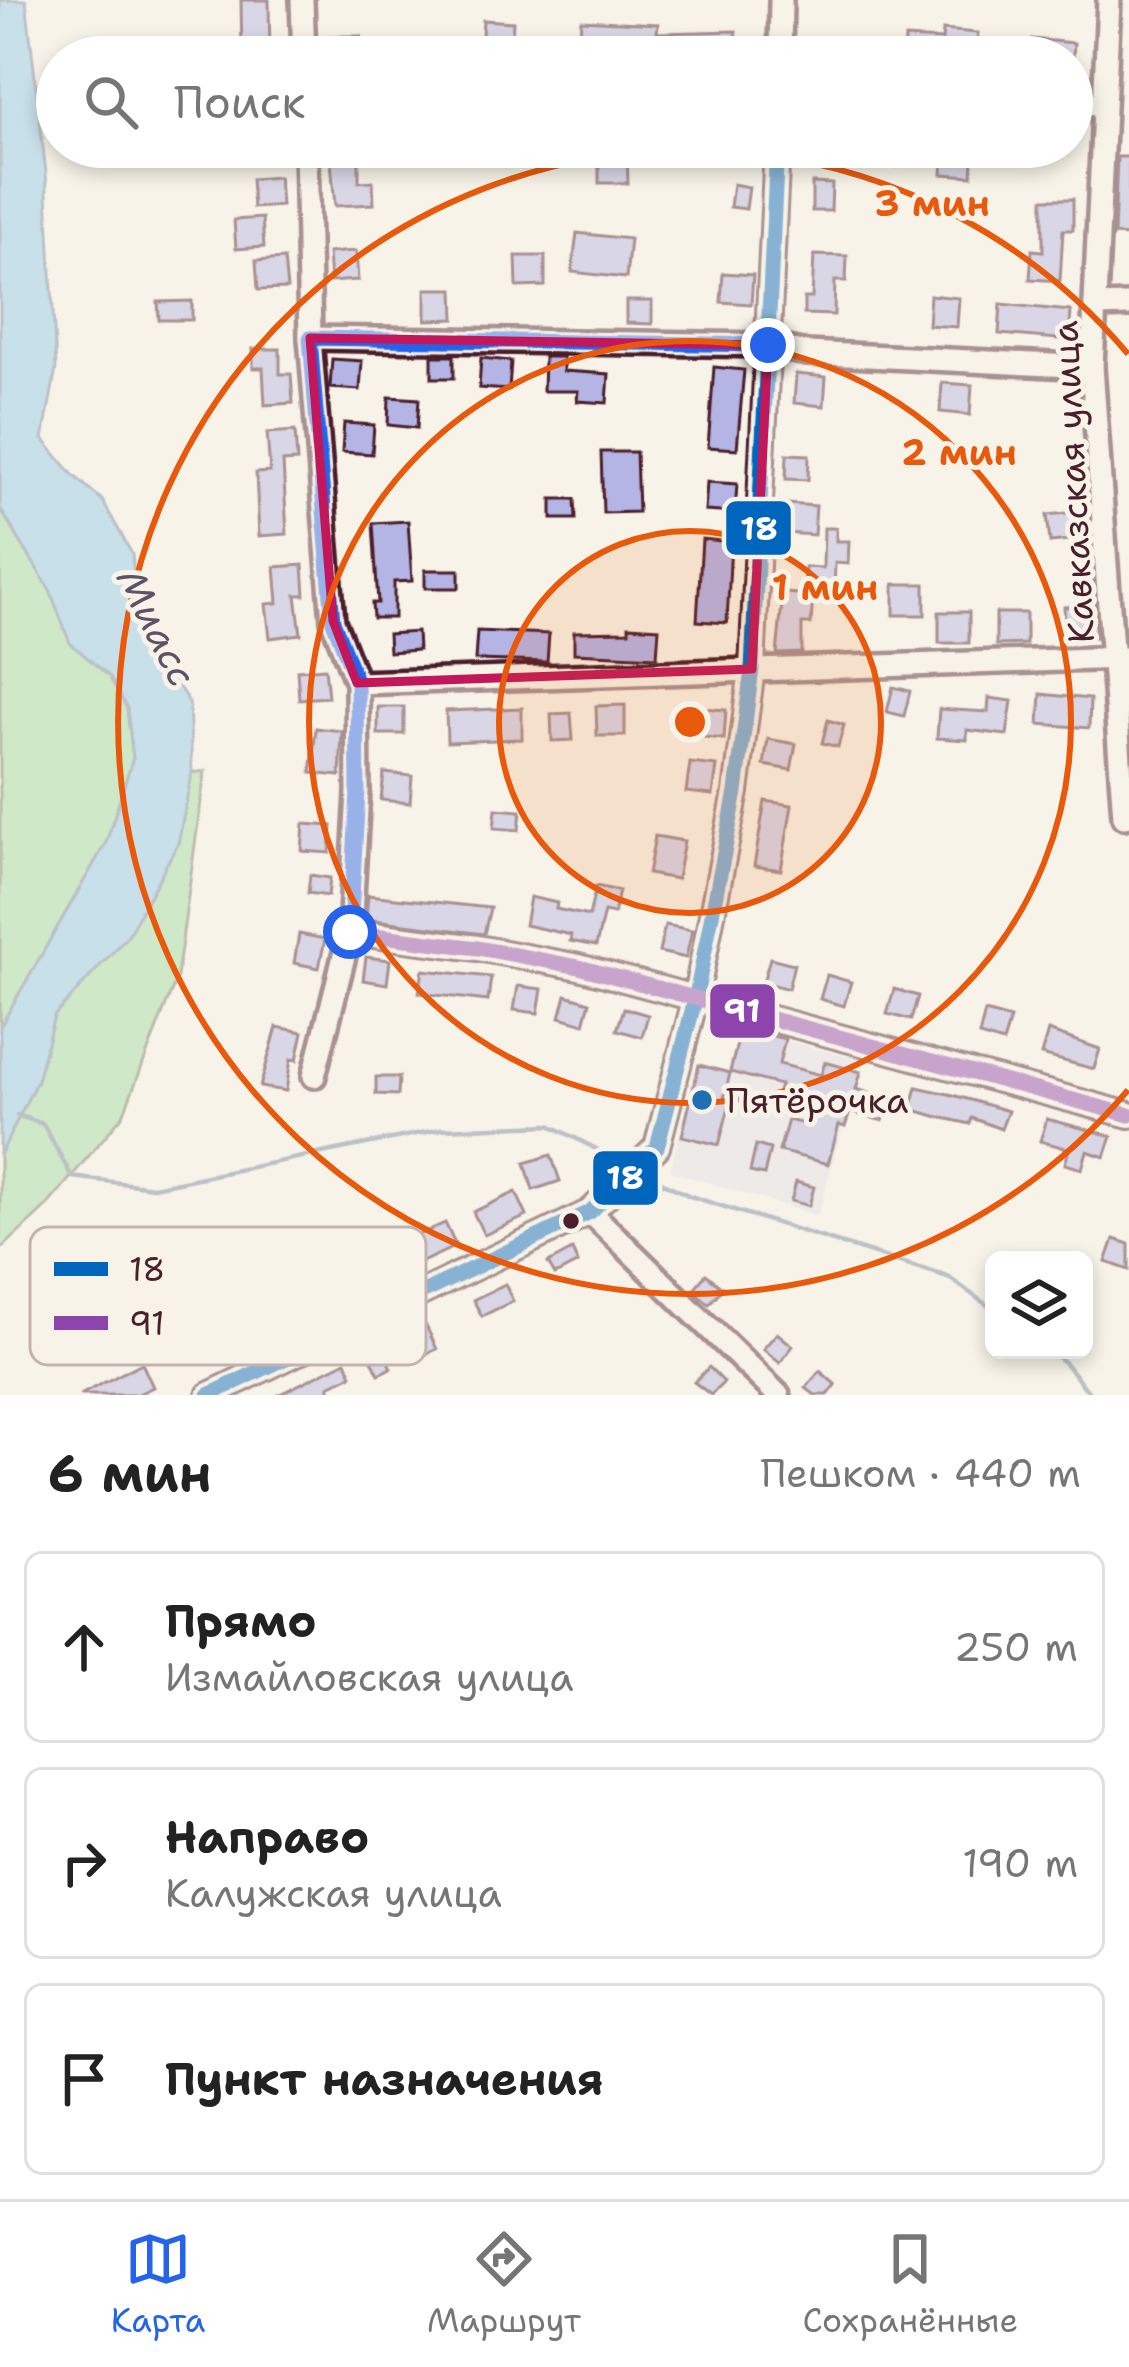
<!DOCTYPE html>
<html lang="ru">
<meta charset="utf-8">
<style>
body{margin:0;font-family:"Shantell Sans",sans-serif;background:#f2f2f2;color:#222}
.controls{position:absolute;right:36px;bottom:36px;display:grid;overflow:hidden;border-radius:18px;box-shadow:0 6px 18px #0003}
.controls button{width:108px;height:108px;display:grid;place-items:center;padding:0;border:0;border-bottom:3px solid #e0e0e0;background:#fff;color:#222;font:60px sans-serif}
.stop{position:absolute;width:36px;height:36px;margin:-27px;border:9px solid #2563eb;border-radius:50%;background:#fff}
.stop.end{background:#2563eb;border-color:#fff;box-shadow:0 3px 12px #0008}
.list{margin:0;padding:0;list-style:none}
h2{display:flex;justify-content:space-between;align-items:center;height:156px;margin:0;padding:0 48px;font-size:51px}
h2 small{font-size:39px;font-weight:400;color:#767676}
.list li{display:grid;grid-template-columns:78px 1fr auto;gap:36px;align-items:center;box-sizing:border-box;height:192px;margin:0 24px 24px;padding:0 24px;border:3px solid #e0e0e0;border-radius:18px}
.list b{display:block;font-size:45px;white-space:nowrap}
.list p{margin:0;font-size:39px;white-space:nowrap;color:#767676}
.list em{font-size:39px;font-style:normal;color:#767676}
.icon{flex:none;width:66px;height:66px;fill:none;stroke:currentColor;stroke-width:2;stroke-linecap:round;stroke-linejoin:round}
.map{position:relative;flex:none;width:1129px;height:1395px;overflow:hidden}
.search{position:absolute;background:#fff;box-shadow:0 6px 18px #0003;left:36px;right:36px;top:36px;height:132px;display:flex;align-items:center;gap:30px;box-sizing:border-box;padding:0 42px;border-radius:66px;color:#767676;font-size:45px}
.sheet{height:804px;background:#fff}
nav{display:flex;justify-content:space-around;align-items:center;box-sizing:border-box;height:168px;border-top:3px solid #e0e0e0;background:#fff;font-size:33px;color:#767676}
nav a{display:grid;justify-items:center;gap:6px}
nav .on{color:#2563eb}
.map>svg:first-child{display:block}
</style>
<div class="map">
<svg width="1129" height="1395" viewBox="0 0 1129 1395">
<rect width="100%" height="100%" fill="#f7f3e8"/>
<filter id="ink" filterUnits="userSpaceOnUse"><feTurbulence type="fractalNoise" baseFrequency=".00833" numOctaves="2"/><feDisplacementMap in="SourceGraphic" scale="24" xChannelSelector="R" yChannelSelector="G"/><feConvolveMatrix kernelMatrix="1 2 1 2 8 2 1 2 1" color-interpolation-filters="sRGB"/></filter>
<g filter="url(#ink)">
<polygon fill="#e3e0e7" points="740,1029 861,1060 818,1216 670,1171 696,1066 727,1071"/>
<g fill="#9edba2" stroke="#747d66" stroke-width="3">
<polygon points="0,508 50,590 70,642 109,676 127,708 133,758 106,843 0,1027"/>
<polygon points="205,771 177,977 123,1115 46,1207 0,1250 0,1155 37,1080 54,1016 128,935 178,843 192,773"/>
</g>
<polygon fill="#8ecaee" stroke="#7386a0" stroke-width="3" points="0,0 26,0 46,173 56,369 43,439 73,475 102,500 132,554 136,599 145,631 189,703 192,773 178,843 128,935 54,1016 37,1080 0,1155 0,1027 106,843 133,758 127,708 109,676 70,643 50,590 0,508"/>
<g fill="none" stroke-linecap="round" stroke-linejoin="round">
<g stroke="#7386a0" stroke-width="4.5">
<polyline points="17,1115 43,1124 72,1177 153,1187 441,1129 550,1125 629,1166"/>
<polyline points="639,1171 690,1196 948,1277 994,1310"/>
<polyline points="1048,1350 1065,1363 1091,1395"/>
</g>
</g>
<g fill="#b4b4e5" stroke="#4a1f2b" stroke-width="3">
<polygon points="241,0 269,0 270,57 242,57"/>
<polygon points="483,20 513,22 511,51 481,49"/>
<polygon points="581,20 658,24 657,33 736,31 734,53 689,50 689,57 652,57 579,48"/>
<polygon points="943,30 978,33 976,57 904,57 905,38 942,40"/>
<rect x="328" y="36" width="33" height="15"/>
<polygon points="1032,39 1074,43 1073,57 1030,57"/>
<polygon points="813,40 834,41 833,57 812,57"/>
<polygon points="874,147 974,147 972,176 942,174 943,162 898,161 898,167 875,166"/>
<polygon points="359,150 359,182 373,181 374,204 335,206 330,151"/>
<polygon points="599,152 627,152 628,183 599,183"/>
<polygon points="1117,157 1129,157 1129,236 1114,235"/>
<polygon points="279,177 281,206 253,208 251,179"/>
<polygon points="812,183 832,184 831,211 812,211"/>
<polygon points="733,184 749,187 746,209 730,207"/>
<polygon points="1043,199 1073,199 1073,230 1063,230 1060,281 1030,279 1032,250 1043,251"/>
<polygon points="262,218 264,247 236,249 234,220"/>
<polygon points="577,233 630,239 626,278 572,272"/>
<polygon points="356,251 358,280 330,282 328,253"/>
<polygon points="814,255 847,256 846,281 835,281 834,315 804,314 804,298 812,298"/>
<polygon points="516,256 545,256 545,286 517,287"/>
<polygon points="284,259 287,289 258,290 256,261"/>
<polygon points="723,273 753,275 751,304 721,302"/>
<polygon points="426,289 454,289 455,319 426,320"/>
<polygon points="930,295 959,298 957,327 928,325"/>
<polygon points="192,301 192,320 159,320 158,302"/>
<polygon points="626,301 652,301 652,324 626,323"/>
<polygon points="1001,304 1071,311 1069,340 999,334"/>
<polygon points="253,349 280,349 280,374 291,374 293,403 265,405 263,368 253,368"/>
<rect x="432" y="356" width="22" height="22"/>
<polygon points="544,357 563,357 563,371 609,374 607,403 577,401 578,391 543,391"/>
<polygon points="481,358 511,361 509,390 479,388"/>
<polygon points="332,359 362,361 360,390 330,388"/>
<polygon points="714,367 744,370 737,449 708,447"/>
<polygon points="796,374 826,377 824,406 794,403"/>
<polygon points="942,383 972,385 970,415 940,412"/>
<polygon points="389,397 419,399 417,428 388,425"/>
<polygon points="344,423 374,425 372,454 342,452"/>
<polygon points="295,431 297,461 283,462 287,534 259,536 256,473 270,472 267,433"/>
<polygon points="601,452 636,452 638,512 603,513"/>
<polygon points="787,454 809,455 808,480 786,479"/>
<polygon points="707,482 737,484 735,513 705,511"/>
<polygon points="552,499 575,499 576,519 552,519"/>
<polygon points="786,504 816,506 814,535 784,533"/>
<polygon points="1077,512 1080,539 1050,542 1047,515"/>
<polygon points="408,521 412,581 394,582 394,618 373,618 372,603 378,603 373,523"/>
<polygon points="824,528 836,528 836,541 849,541 848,564 835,563 834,591 804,589 805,567 823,568"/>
<polygon points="702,539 731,542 727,623 697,621"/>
<polygon points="303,565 305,595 296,595 301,634 270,638 266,604 278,603 275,567"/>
<rect x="425" y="570" width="34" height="18"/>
<rect x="894" y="584" width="31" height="31"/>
<polygon points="783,593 813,595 811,624 802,624 802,653 777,654"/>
<polygon points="1094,605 1096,637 1066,639 1064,607"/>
<rect x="939" y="612" width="30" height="31"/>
<polygon points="996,613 1026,613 1026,644 996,645"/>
<polygon points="629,626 659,628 657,657 574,653 574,632 629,631"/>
<polygon points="477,631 549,634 547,662 475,660"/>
<polygon points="417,632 418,650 389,652 388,634"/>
<polygon points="325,668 328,697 299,699 297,670"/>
<polygon points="893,687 910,691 904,716 887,712"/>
<polygon points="1041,694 1090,699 1089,728 1039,724"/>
<polygon points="989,698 1012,701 1007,735 967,730 967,740 937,738 939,709 988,712"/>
<polygon points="625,705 625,736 597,736 596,706"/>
<rect x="378" y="707" width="26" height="27"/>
<polygon points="696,707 726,710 724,739 694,736"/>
<polygon points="522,708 522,739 447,742 446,711"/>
<polygon points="571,713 573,740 552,741 551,714"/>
<polygon points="828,720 844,725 838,747 822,743"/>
<polygon points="316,728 342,731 340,776 311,773"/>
<polygon points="768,739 796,744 791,770 764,765"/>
<polygon points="690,763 717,766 713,795 686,792"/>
<polygon points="384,773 412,776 410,803 381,800"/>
<polygon points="765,801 792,805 781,870 754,866"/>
<polygon points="496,809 521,811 519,830 494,828"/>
<polygon points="304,824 332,826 330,853 302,851"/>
<polygon points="655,836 684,841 677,879 648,874"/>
<polygon points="310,875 330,878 328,896 308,893"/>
<polygon points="596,886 619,891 614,914 604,912 596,946 570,941 571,935 525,925 530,897 557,903 556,909 589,916"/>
<polygon points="368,895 490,908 484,934 366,919"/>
<polygon points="665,925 692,930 686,958 659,952"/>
<polygon points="299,934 325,939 319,968 294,963"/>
<polygon points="366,957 390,960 387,984 363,980"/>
<polygon points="770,958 794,964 788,989 763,982"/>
<polygon points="423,970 491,977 488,1001 419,993"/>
<polygon points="827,975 851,982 844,1006 820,999"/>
<polygon points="518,986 542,989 538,1013 514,1010"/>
<polygon points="894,989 918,996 911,1020 887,1014"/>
<polygon points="566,995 590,1002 584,1024 560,1017"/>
<polygon points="624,1008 648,1015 642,1037 617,1030"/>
<polygon points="985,1012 1010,1019 1003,1043 979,1036"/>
<polygon points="277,1027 303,1032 297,1060 291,1059 286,1091 260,1087"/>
<polygon points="741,1028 785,1039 779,1064 821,1075 825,1062 861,1072 856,1089 889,1099 883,1121 850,1112 845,1127 839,1125 828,1164 779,1151 788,1120 808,1125 814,1102 778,1092 780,1085 730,1072"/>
<polygon points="1048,1031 1100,1049 1094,1069 1041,1055"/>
<polygon points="699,1065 730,1073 724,1098 731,1099 719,1145 682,1136"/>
<polygon points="376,1077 399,1077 398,1095 376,1094"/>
<polygon points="917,1087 953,1095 1008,1111 1001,1129 972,1118 970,1124 935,1116 911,1109"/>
<polygon points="1047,1119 1112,1136 1105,1157 1087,1151 1082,1169 1065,1164 1069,1149 1040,1141"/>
<polygon points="756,1145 770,1149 764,1175 750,1172"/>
<polygon points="551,1155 560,1181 533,1190 525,1163"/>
<polygon points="796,1182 814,1187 809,1206 791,1201"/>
<polygon points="516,1192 527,1216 484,1235 473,1212"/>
<polygon points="445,1223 456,1246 407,1269 396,1245"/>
<polygon points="1114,1239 1129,1244 1129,1270 1106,1262"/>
<polygon points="572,1250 578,1263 555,1275 548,1263"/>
<polygon points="706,1274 723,1288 709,1304 693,1290"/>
<polygon points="505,1284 513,1301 482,1316 473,1300"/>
<polygon points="426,1326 437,1349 424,1355 413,1332"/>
<polygon points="777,1333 793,1346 780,1363 763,1349"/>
<polygon points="380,1344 391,1368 379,1374 367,1350"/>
<polygon points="346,1361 352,1375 329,1386 333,1395 278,1395"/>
<polygon points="142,1363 153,1387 136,1395 80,1395"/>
<polygon points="709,1367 724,1382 711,1395 694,1382"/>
<polygon points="820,1371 836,1385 828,1395 815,1395 806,1388"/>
</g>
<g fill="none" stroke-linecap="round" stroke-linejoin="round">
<defs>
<g id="minor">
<polyline points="302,0 304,57"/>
<polyline points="1109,0 1092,367 1124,817"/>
<polyline points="780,57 781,0"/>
<polyline points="1072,103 1101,104"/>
<polyline points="306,147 310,338 333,621 357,683 358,792 350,932 314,1076"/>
<polyline points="1096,306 1129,305"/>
<polyline points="310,338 768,345 807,353 1092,367"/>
<polyline points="357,683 1124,658"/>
<polyline points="350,932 478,948 579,967 1129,1115"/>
<polyline points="590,1212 778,1395"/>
<polyline points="209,1395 590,1212 657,1147 696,996 736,792 752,669 777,147"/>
</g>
</defs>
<use href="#minor" stroke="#4a1f2b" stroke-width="30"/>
<use href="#minor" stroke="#f7f3e8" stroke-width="21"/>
<defs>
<polyline id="bus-1" points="209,1395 590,1212 657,1147 696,996 736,792 752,669 777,147"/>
<polyline id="bus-2" points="350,932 478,948 579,967 1129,1115"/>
</defs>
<use href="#bus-1" stroke="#f7f3e8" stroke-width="24"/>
<use href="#bus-2" stroke="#f7f3e8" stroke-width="24"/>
<use href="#bus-1" stroke="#0065bd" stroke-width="15"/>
<use href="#bus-2" stroke="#8e44ad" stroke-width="15"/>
</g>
</g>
<g fill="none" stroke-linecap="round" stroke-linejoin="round" filter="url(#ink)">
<polyline stroke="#2563eb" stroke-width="15" points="350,932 358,792 357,683 333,621 310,338 768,345"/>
</g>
<path d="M0 0H1129V1395H0ZM310,338l458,7 -16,324 -395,14 -24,-62z" fill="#f7f3e8" fill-opacity=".55" fill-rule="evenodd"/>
<path fill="none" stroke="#c2185b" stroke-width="9" stroke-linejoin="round" d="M310,338l458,7 -16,324 -395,14 -24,-62z"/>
<circle cx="690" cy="722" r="191" fill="#e8590c" fill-opacity=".12"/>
<g fill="none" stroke="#e8590c" stroke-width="6">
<circle cx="690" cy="722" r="191"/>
<circle cx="690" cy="722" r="381"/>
<path d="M1128 1090A572 572 0 1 1 1128 354"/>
</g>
<circle fill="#1f6fb2" stroke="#f7f3e8" stroke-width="4.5" cx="702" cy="1100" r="12"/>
<circle fill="#4a1f2b" stroke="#f7f3e8" stroke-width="4.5" cx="571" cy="1221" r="10"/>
<g text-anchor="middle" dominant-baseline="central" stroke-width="10" stroke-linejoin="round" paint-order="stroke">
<g font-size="36" fill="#4a1f2b" stroke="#f7f3e8">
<text transform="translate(1073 482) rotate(-93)">Кавказская улица</text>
</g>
<g font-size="36" fill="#4a1f2b" stroke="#f7f3e8" text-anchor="start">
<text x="726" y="1100">Пятёрочка</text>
</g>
<g font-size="39" font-style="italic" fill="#5e5266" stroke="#f7f3e8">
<text transform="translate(157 627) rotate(63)">Миасс</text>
</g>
</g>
<rect x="30" y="1227" width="396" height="138" rx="18" fill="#f7f3e8" stroke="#c3b3af" stroke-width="3"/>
<rect x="54" y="1262" width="54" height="14" fill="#0065bd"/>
<rect x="54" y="1316" width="54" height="14" fill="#8e44ad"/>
<g font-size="33" fill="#4a1f2b">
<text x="129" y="1281">18</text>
<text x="129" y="1335">91</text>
</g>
<circle cx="690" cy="722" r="18" fill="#e8590c" stroke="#f7f3e8" stroke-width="6"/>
<g font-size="36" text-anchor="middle" font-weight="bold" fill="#e8590c" stroke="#f7f3e8" stroke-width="10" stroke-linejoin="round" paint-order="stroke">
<text x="932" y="216">3 мин</text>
<text x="959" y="465">2 мин</text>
<text x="825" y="600">1 мин</text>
</g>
<g stroke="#f7f3e8" stroke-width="4.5">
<rect x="724" y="499" width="69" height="58" rx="12" fill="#0065bd"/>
<rect x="708" y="982" width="69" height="58" rx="12" fill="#8e44ad"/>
<rect x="591" y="1149" width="69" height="58" rx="12" fill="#0065bd"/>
</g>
<g font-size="33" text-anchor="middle" font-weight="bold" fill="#fff">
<text x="759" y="540">18</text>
<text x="742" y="1022">91</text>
<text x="625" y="1189">18</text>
</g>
</svg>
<div class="controls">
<button><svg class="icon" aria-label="layers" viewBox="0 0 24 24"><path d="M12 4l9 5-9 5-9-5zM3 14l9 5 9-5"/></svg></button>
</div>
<div class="stop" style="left:350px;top:932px"></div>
<div class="stop end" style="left:768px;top:345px"></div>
<div class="search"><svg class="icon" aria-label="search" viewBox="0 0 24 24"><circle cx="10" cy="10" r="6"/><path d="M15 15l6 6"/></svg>Поиск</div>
</div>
<section class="sheet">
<h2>6 мин<small>Пешком · 440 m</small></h2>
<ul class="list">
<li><svg class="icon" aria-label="ahead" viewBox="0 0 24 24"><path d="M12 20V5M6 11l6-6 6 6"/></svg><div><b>Прямо</b><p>Измайловская улица</p></div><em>250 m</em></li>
<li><svg class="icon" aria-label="right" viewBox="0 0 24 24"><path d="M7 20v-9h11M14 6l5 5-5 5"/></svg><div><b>Направо</b><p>Калужская улица</p></div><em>190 m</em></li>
<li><svg class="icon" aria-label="arrive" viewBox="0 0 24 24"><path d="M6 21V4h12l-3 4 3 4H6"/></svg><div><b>Пункт назначения</b></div></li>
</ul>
</section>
<nav>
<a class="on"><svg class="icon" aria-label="map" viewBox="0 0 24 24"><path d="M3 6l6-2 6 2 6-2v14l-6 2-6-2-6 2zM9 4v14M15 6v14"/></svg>Карта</a>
<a><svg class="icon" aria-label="directions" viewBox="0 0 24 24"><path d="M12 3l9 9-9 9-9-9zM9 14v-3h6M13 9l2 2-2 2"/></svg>Маршрут</a>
<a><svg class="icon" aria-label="saved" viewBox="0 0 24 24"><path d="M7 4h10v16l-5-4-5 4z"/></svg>Сохранённые</a>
</nav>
